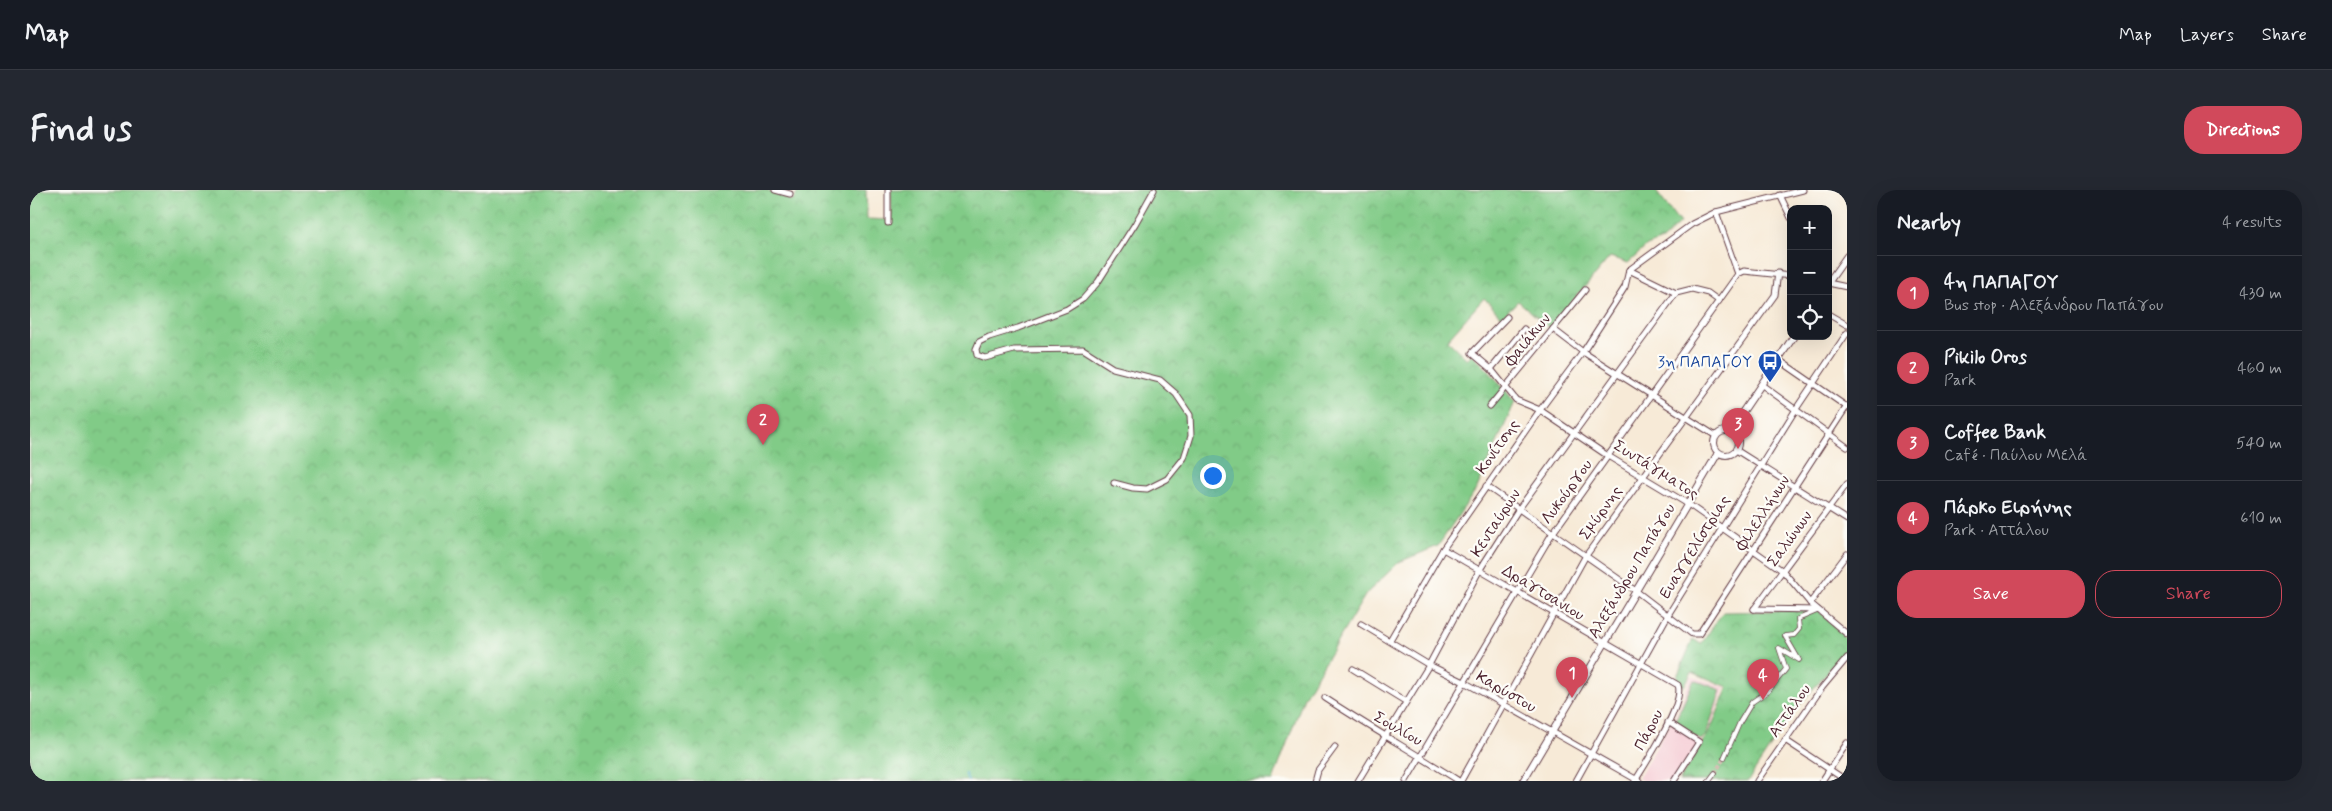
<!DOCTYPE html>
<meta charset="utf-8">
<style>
body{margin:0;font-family:Mynerve,sans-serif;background:#242831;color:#f1f3f6}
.controls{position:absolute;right:15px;top:15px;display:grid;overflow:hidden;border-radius:10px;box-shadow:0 5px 20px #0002}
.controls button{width:45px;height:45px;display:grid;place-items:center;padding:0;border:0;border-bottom:1px solid #363941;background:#171b24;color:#f1f3f6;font:25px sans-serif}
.you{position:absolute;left:1182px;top:285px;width:18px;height:18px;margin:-12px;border:4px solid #fff;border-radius:50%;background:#1a73e8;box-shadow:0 0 0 8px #1a73e833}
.badge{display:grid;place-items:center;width:32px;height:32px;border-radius:50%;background:#d1495b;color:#fff;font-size:16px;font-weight:700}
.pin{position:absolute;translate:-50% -41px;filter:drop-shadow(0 1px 2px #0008)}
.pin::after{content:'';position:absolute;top:26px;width:18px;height:15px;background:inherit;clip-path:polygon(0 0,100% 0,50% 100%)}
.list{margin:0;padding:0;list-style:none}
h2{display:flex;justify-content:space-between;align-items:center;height:65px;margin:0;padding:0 20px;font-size:21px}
h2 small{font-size:16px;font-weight:400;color:#9ea1a6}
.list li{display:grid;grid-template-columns:32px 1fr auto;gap:15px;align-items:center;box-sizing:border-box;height:75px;padding:0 20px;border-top:1px solid #363941}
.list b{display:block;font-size:19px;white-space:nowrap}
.list p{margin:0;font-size:16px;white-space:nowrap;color:#9ea1a6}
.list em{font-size:16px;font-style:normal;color:#9ea1a6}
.actions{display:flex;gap:10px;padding:15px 20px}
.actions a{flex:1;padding:11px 0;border:1px solid #d1495b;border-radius:20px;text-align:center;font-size:18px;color:#d1495b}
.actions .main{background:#d1495b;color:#fff}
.icon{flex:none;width:28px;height:28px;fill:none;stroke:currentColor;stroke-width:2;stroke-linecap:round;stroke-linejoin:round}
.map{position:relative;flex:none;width:1817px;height:591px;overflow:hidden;border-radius:20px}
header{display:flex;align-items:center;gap:30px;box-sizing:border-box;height:70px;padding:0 25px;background:#171b24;border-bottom:1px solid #363941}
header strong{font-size:24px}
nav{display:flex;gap:28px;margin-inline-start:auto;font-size:18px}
.intro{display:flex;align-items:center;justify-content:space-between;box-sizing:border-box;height:120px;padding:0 30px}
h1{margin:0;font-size:35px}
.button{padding:12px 22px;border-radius:20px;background:#d1495b;color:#fff;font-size:18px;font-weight:700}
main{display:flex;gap:30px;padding:0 30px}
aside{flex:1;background:#171b24;border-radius:20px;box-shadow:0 5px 20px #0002}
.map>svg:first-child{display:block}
</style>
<header>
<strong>Map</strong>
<nav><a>Map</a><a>Layers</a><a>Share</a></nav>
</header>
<div class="intro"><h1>Find us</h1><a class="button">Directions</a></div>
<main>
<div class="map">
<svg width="1817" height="591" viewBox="0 0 1817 591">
<defs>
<pattern id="park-crowns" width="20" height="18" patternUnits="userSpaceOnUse" patternTransform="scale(1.25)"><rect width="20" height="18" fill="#81cb87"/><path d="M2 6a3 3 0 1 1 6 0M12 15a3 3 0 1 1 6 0" fill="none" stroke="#71ae75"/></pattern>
</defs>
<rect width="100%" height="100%" fill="#fdfcf7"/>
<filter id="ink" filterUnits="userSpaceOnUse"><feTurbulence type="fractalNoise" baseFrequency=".02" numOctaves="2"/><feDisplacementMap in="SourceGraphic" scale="10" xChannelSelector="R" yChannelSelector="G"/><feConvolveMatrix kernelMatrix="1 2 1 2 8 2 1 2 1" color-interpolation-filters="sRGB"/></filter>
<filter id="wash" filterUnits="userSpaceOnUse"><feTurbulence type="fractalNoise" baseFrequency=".0096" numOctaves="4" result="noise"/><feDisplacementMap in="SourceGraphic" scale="20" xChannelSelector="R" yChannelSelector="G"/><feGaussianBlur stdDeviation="1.12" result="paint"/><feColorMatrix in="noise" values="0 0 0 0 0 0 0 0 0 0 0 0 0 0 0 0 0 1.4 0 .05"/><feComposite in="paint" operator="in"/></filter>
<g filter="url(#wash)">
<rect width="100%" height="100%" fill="#f7ead7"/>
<polygon fill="#f6cfd7" points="1661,486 1695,497 1680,538 1644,591 1613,591 1608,588 1650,517"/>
<polygon fill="#81cb87" stroke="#667559" points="1664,490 1691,500 1676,545 1671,550 1644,534"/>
<g fill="url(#park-crowns)" stroke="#667559">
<polygon points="0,0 735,0 763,11 769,0 836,0 837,29 862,30 861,0 1625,0 1650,33 1632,50 1617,56 1598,73 1580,67 1520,138 1488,111 1472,127 1454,108 1417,150 1437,169 1442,164 1459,181 1485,212 1447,298 1408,356 1369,372 1336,404 1274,507 1243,591 0,591"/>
<polygon points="1789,420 1817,451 1817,458 1762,524 1718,591 1649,591 1681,538 1698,497 1662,482 1654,496 1645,491 1663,449 1671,454 1693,422"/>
</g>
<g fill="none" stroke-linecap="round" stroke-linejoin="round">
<polyline stroke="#4daacc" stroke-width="2" points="935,583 938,591"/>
</g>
</g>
<g filter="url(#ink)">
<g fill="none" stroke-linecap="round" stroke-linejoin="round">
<polyline stroke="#d4c1b5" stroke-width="4" stroke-dasharray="4 2" stroke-linecap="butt" points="1685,583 1694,568"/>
<defs>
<g id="pedestrian">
<polyline points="1694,568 1710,532 1722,512 1738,501 1756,479 1749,458 1769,470 1755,446 1764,445 1769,439 1768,429 1787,421"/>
<polyline points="1679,591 1685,583"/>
</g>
<g id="minor">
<polyline points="745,0 760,4"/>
<polyline points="858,0 858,33"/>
<polyline points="1750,5 1761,28"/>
<polyline points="1686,22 1708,84"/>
<polyline points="1599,80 1662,34 1686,22 1773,0"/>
<polyline points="1599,80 1646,103 1662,99 1678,103 1689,111"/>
<polyline points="1798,93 1817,97"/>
<polyline points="1798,124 1817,135"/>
<polyline points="1477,127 1442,163 1461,179 1486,210 1510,220 1578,266 1658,314 1753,381 1780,413 1817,444"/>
<polyline points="1523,139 1553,162 1686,246"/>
<polyline points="1749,170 1817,217"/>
<polyline points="1461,179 1494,139"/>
<polyline points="1732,195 1817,257"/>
<polyline points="1460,216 1555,100"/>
<polyline points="1706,260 1817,330"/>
<polyline points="1084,293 1103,298 1117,299 1137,289 1154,268 1161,246 1160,225 1146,204 1130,190 1083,178 1053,159 984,160 955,168 947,165 946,159 949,152 959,147 988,138 1037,119 1053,109 1068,92 1105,34 1124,0"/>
<polyline points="1456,296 1606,401 1662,444 1669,444 1817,216"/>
<path d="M1413,359l235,136c7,19 -32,78 -43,96"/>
<polyline points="1780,413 1817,364"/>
<polyline points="1724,419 1817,294"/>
<polyline points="1724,419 1788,420"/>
<polyline points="1331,434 1399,475 1434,492 1609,591"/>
<polyline points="1360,450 1413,359 1510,220 1553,162 1595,97 1599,80"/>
<polyline points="1323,479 1375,511"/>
<path d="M1295,508c44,29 90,55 134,83"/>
<polyline points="1638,532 1669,552 1644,591"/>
<polyline points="1755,550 1817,591"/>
<polyline points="1285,591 1288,580 1305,557"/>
<polyline points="1328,591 1399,475 1449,381 1488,320 1646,103"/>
<polyline points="1376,591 1520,347 1708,84 1714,81 1761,86"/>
<polyline points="1431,591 1555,367 1745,105 1748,83"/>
<polyline points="1546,591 1638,425 1766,219 1817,143"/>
<polyline points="1727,591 1791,499 1817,468"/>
<polyline points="1792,591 1817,553"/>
</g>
<g id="tertiary">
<polyline points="1798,93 1817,66"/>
<circle cx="1696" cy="253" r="12"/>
<polyline points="1699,242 1764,146"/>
<polyline points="1493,591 1688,263"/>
</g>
</defs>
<use href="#pedestrian" stroke="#643d45" stroke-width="5.5"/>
<use href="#minor" stroke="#643d45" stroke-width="7"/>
<use href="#tertiary" stroke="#643d45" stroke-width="8"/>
<use href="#pedestrian" stroke="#fff" stroke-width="4"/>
<use href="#minor" stroke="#fff" stroke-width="5"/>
<use href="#tertiary" stroke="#fff" stroke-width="6"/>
</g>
</g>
<defs>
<symbol id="bus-pin" viewBox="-11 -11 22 30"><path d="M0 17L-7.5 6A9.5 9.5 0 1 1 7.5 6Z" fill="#1a4fb4" stroke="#fdfcf7"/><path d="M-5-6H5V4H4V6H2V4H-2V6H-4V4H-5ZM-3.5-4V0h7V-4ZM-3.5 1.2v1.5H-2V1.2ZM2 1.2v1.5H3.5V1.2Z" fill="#fff"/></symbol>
</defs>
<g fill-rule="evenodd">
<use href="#bus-pin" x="1726" y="158" width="28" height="38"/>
</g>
<g text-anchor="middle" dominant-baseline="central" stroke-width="4.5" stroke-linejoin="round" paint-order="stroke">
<g font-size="16" fill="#4a1f2b" stroke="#fdfcf7">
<text transform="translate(1498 150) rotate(-51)">Φαιάκων</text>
<text transform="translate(1468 257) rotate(-55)">Κονίτσης</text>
<text transform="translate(1626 280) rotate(32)">Συντάγματος</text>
<text transform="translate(1537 302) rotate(-54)">Λυκούργου</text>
<text transform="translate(1571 323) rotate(-55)">Σμύρνης</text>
<text transform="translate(1733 323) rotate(-57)">Φιλελλήνων</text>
<text transform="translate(1466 333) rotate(-57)">Κενταύρων</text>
<text transform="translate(1760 349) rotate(-54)">Σαλώνων</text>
<text transform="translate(1665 357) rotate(-58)">Ευαγγελίστριας</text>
<text transform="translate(1602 381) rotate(-59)">Αλεξάνδρου Παπάγου</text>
<text transform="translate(1513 403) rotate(31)">Δραγτσανιου</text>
<text transform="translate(1476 502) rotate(30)">Καρύστου</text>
<text transform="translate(1760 521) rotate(-55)">Αττάλου</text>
<text transform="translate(1368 539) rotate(30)">Σουλίου</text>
<text transform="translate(1619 540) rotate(-62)">Πάρου</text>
</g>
<g font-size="16" fill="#164399" stroke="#fdfcf7" text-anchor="end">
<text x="1722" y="172">3η ΠΑΠΑΓΟΥ</text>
</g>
</g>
</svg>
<div class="controls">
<button>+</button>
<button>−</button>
<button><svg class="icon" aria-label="locate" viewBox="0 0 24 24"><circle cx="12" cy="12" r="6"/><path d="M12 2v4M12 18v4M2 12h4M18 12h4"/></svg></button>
</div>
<div class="you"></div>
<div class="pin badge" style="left:1542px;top:508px">1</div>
<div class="pin badge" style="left:733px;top:255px">2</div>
<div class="pin badge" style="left:1708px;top:259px">3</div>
<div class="pin badge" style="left:1733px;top:510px">4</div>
</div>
<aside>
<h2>Nearby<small>4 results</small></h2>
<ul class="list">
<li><span class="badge">1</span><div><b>4η ΠΑΠΑΓΟΥ</b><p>Bus stop · Αλεξάνδρου Παπάγου</p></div><em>430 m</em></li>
<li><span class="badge">2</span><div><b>Pikilo Oros</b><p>Park</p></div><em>460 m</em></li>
<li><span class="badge">3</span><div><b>Coffee Bank</b><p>Café · Παύλου Μελά</p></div><em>540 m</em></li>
<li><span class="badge">4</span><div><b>Πάρκο Ειρήνης</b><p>Park · Αττάλου</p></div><em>610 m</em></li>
</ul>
<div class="actions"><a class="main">Save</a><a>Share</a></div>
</aside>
</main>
